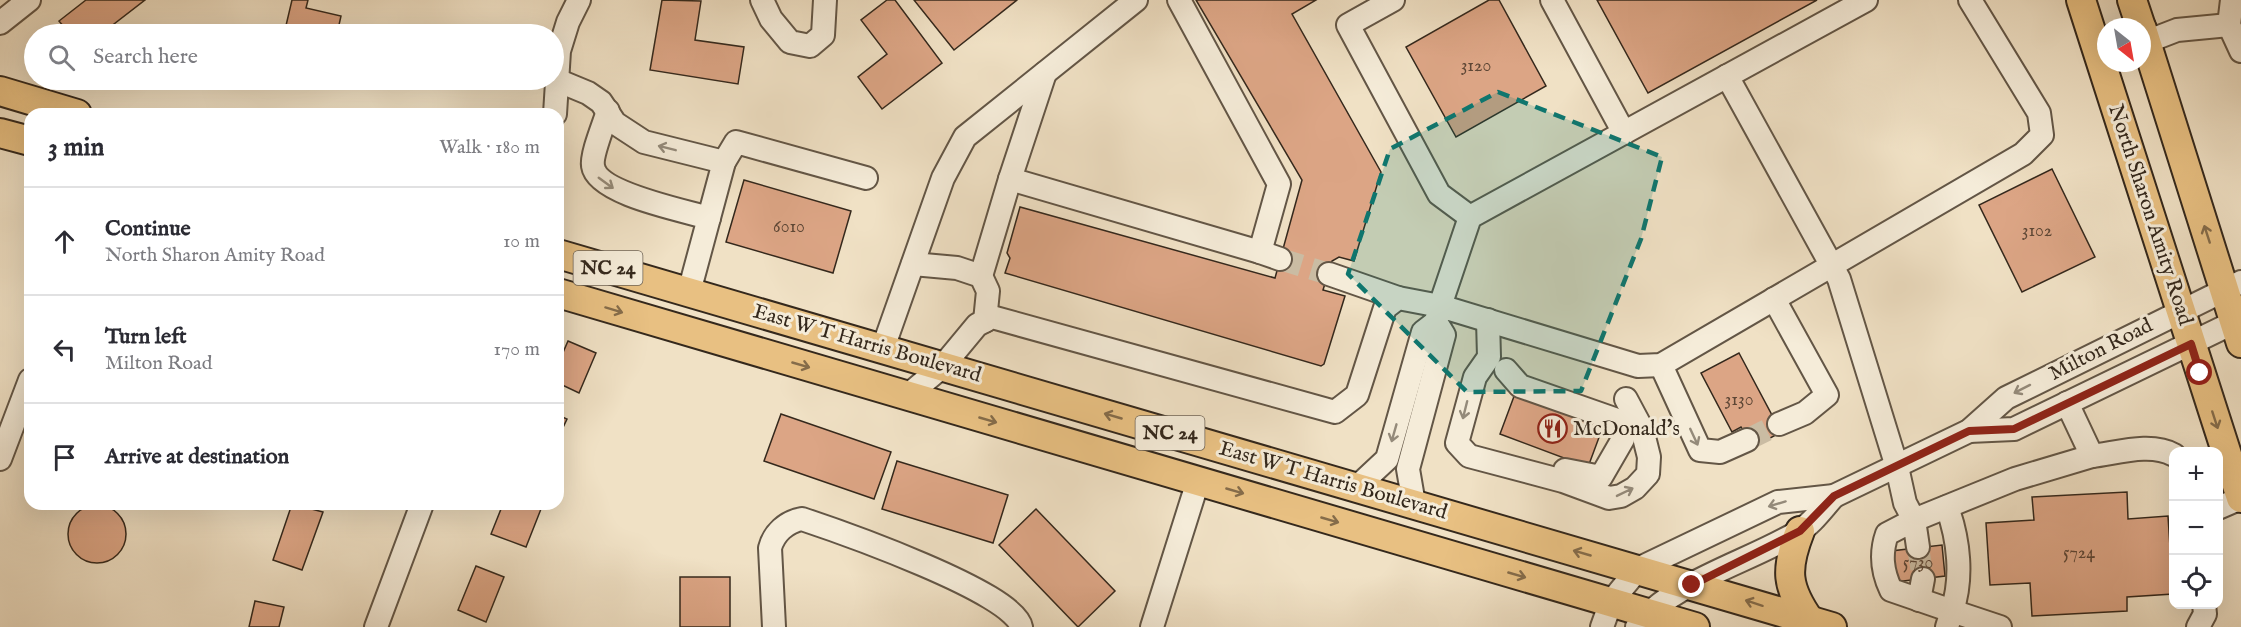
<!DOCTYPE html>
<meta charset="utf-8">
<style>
body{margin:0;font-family:"IM FELL English",serif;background:#f7f7f7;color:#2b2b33}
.controls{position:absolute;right:18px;bottom:18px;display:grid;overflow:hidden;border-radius:12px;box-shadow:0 6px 24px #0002}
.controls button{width:54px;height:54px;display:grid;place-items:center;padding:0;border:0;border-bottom:2px solid #e1e1e2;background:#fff;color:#2b2b33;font:30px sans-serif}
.compass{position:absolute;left:2097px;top:18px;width:54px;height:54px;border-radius:50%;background:#fff;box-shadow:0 6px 24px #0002;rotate:149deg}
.stop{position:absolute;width:18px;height:18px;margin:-14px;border:4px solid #8f2418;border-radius:50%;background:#fff}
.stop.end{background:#8f2418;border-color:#fff;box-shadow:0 2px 6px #0008}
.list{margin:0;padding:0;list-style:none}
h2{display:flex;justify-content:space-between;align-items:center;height:78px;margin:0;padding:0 24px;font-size:26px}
h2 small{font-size:20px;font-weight:400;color:#7c7c81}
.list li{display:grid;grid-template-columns:39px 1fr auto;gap:18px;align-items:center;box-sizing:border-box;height:108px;padding:0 24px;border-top:2px solid #e1e1e2}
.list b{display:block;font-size:22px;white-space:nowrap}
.list p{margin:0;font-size:20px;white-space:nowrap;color:#7c7c81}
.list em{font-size:20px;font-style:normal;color:#7c7c81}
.icon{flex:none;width:33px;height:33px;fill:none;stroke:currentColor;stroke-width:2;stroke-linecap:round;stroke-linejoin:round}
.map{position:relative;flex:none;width:2241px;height:627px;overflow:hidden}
.search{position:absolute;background:#fff;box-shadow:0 6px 24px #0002;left:24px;top:24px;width:540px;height:66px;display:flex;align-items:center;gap:15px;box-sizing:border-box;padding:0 21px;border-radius:33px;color:#7c7c81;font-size:22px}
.panel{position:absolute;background:#fff;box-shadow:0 6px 24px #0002;left:24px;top:108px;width:540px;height:402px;border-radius:18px}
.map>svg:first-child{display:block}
</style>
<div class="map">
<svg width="2241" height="627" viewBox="0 0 2241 627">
<rect width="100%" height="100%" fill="#f0e1c5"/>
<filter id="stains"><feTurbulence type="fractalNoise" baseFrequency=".00333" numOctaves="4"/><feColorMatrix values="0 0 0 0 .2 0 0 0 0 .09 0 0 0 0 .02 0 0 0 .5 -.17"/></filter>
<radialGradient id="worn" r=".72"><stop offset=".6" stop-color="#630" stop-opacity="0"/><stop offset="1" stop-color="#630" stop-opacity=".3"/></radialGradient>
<g fill="#dca585" stroke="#34281c" stroke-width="1.5">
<polygon points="86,0 145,0 101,34 70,34 59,21"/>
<polygon points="292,0 308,0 306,8 341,16 337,34 284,34"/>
<polygon points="662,0 701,1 695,40 744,47 738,84 650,70"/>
<polygon points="887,0 895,0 942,63 882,109 858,77 887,54 861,20"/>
<polygon points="914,0 1017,0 954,50"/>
<polygon points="1196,0 1316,0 1292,14 1381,172 1354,261 1339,257 1332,261 1323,290 1345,296 1324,364 1321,366 1005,273 1010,258 1007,253 1020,207 1275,278 1302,180"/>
<polygon points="1489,0 1499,0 1546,86 1456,137 1406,47"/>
<polygon points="1597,0 1817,0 1648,93"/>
<polygon points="2052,169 2095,257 2022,292 1979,205"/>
<polygon points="744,180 851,211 833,273 726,242"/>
<polygon points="568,341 596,353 579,393 558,383 558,364"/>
<polygon points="1739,353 1781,432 1752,448 1741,427 1732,432 1701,373"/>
<polygon points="1516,391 1604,424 1588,467 1500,434"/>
<polygon points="781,414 891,452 874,499 764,461"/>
<polygon points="558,415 567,419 558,438"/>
<polygon points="897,461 1008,495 993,543 882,509"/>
<polygon points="2127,492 2128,519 2168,516 2173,594 2127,597 2127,611 2032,616 2030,583 1990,585 1986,523 2034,520 2032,497"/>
<polygon points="292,504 323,512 302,570 273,560"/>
<polygon points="503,504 529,504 541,509 526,547 491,534"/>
<circle cx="97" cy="534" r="29"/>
<polygon points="1036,509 1115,591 1078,627 999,545"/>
<polygon points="1942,545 1945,576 1895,582 1891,551"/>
<polygon points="476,566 504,577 486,622 458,610"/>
<rect x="680" y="577" width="50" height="50"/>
<polygon points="255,601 284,607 279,627 249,627"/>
</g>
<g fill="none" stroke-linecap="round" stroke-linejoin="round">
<g stroke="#cabca3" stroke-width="22" stroke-dasharray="22 11" stroke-linecap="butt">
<polyline points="1280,259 1329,274"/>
<polyline points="1747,440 1779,424"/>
<polyline points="1918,547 1923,579"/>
</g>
<defs>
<g id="minor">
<polyline points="762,0 771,19 790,42 810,46 823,35 825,0"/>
<polyline points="1393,0 1348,25 1439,194 1470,217"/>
<polyline points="1552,0 1624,133"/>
<polyline points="2232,0 2229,25 2241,51"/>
<polyline points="0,23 29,0"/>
<polyline points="2146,42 2177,30 2229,25"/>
<polyline points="1045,73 1010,179 1260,252 1279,184 1179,0"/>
<polyline points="1727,76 1839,279 1897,467 1905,503 1914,520 2015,479 2092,456"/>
<polyline points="559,81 588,93 601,102 615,123 644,142 724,162"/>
<path d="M608,111c-4,13 -17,44 -15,55 4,28 90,44 116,52"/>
<polyline points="555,114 559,51 568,22 579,0"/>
<polyline points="1260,252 1280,259"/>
<polyline points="913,264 957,268 981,276 988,291 985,321"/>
<polyline points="1329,274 1398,298"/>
<polyline points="981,276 1010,179"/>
<polyline points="689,292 724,162 736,142 866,178"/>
<polyline points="1774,299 1827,395 1805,413 1779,424"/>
<polyline points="1488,320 1489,357 1475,377 1457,443 1469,456 1563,481 1609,498 1621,496 1635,488 1648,474 1649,457 1642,429 1626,399"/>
<polyline points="883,348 943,178 965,137 1136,0"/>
<polyline points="1661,365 1700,450 1720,452 1747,440"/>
<polyline points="1506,370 1520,386 1614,419 1623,439 1601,477 1565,470"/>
<polyline points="907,396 943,366 977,325 992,317 1335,412 1357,395 1385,308 1398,298 1440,306 1470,217 1866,0"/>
<path d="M2067,403l25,53c25,-3 59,-14 82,-1"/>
<polyline points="1969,431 2014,429 2241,319"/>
<polyline points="0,459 30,380"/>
<polyline points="1357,487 1387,459 1423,332 1436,322"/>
<polyline points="1414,504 1408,469 1444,335 1436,322 1440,306 1638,366 1661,365 2023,154 2042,135 2039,113 1970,0"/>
<polyline points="2218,508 2241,498"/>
<path d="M1918,547l-4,-27 -27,14c-7,20 -5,37 4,56l61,21c11,-33 7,-71 -5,-104"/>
<polyline points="1919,600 1923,579"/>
<polyline points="376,627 422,504"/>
<path d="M774,627l-4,-79c4,-15 16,-26 32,-29 36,12 214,74 219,108"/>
<polyline points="1152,627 1198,481"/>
<polyline points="1602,627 1611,602 1638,569 1778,502 1834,496 1969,431 2006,398 2241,282"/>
<path d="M1637,627c32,-44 114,-66 161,-95 14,-8 25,-24 36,-36"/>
<polyline points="1947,627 1952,611 2000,627"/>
<polyline points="2198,627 2205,614 2204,604"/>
</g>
<g id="major">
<polyline points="2081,0 2241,498"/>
<polyline points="2132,0 2141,27"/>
<polyline points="2142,29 2241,343"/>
<polyline points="0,91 77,114"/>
<polyline points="0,133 30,141"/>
<polyline points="558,254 1832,627"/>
<polyline points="558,293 1695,627"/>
<path d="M1800,531c-15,38 -14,56 10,90"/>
</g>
</defs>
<use href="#minor" stroke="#635646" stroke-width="26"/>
<use href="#major" stroke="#34281c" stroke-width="32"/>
<use href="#minor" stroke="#f5ecd9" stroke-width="22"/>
<use href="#major" stroke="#e8c082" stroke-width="28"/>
</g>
<defs><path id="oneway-shaft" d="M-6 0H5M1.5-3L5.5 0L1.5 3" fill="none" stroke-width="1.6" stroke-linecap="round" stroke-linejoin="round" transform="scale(1.5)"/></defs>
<g stroke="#948a7a">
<use href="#oneway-shaft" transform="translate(667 148) rotate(-166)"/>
<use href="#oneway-shaft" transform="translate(606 183) rotate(36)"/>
<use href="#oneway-shaft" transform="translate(2022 389) rotate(153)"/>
<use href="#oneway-shaft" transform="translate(1465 410) rotate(104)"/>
<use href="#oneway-shaft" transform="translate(1394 433) rotate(106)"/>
<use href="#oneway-shaft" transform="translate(1694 437) rotate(65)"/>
<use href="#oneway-shaft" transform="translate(1625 492) rotate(-26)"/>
<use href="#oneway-shaft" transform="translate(1777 504) rotate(163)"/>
</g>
<g stroke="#856c4a">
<use href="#oneway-shaft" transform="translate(2207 234) rotate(-108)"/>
<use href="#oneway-shaft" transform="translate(614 310) rotate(17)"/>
<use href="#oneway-shaft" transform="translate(801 365) rotate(16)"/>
<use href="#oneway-shaft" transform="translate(1113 416) rotate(-164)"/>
<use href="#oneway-shaft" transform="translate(988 420) rotate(16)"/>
<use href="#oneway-shaft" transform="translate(2215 420) rotate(72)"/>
<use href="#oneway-shaft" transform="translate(1235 491) rotate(16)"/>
<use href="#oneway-shaft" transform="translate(1330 520) rotate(16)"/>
<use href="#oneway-shaft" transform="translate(1582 553) rotate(-164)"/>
<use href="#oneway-shaft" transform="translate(1517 575) rotate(16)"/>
<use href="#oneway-shaft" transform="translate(1754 603) rotate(-162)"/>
</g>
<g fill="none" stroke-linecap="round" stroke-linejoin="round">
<polyline stroke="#8f2418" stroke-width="8" points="1692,585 1800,531 1834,496 1969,431 2014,429 2191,344 2200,373"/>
</g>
<path fill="#0f766e" fill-opacity="0.2" stroke="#0f766e" stroke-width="4.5" stroke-dasharray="12 8" stroke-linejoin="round" d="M1498,92l164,65 -21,82 -60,152 -114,1 -119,-118 42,-125z"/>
<defs>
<symbol id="restaurant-ring" viewBox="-11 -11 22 22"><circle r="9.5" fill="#f5ecd9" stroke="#8f2418" stroke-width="1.5"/><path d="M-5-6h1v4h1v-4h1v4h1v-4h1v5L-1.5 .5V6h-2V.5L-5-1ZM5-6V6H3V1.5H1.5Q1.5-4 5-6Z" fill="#8f2418"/></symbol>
</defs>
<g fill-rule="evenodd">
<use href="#restaurant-ring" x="1536" y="412" width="33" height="33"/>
</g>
<g text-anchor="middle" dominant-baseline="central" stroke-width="6" stroke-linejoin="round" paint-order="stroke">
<g font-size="18" fill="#5e4736">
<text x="1476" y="66">3120</text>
<text x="789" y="227">6010</text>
<text x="2037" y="231">3102</text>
<text x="1739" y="400">3130</text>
<text x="2079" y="553">5724</text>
<text x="1918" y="563">5730</text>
</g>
<g fill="#f5ecd9" stroke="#6e6355" stroke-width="1.5">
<rect x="573.5" y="251" width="69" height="34" rx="4.5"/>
<rect x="1135.5" y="416" width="69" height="34" rx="4.5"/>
</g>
<g font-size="20" font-weight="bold" fill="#34281c">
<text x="608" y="268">NC 24</text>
<text x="1170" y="433">NC 24</text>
</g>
<g font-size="21" fill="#34281c" stroke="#f5ecd9">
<text transform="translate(2150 215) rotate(72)">North Sharon Amity Road</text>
<text transform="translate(867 344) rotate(16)">East W T Harris Boulevard</text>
<text transform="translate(2101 350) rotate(-27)">Milton Road</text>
<text transform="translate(1333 481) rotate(16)">East W T Harris Boulevard</text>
</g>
<g font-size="21" fill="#34281c" stroke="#f5ecd9" text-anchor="start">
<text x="1573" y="429">McDonald's</text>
</g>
</g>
<rect width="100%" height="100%" filter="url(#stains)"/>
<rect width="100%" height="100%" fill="url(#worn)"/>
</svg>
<div class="controls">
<button>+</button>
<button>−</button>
<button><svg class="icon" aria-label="locate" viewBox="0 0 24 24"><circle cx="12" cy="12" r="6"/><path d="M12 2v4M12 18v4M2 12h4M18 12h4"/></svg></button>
</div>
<svg class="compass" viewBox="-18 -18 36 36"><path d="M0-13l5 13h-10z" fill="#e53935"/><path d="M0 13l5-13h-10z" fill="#7c7c81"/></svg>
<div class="stop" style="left:2200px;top:373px"></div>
<div class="stop end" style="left:1692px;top:585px"></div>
<div class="search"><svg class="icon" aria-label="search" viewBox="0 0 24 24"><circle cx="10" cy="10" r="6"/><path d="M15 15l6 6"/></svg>Search here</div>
<section class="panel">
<h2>3 min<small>Walk · 180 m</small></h2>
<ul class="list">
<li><svg class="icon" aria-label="ahead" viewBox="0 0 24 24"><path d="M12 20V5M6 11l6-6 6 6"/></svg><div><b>Continue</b><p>North Sharon Amity Road</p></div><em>10 m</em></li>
<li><svg class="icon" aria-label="left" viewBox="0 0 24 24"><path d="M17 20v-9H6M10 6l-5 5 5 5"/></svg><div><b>Turn left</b><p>Milton Road</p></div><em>170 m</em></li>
<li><svg class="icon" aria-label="arrive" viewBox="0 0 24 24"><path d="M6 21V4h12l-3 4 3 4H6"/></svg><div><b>Arrive at destination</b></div></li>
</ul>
</section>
</div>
